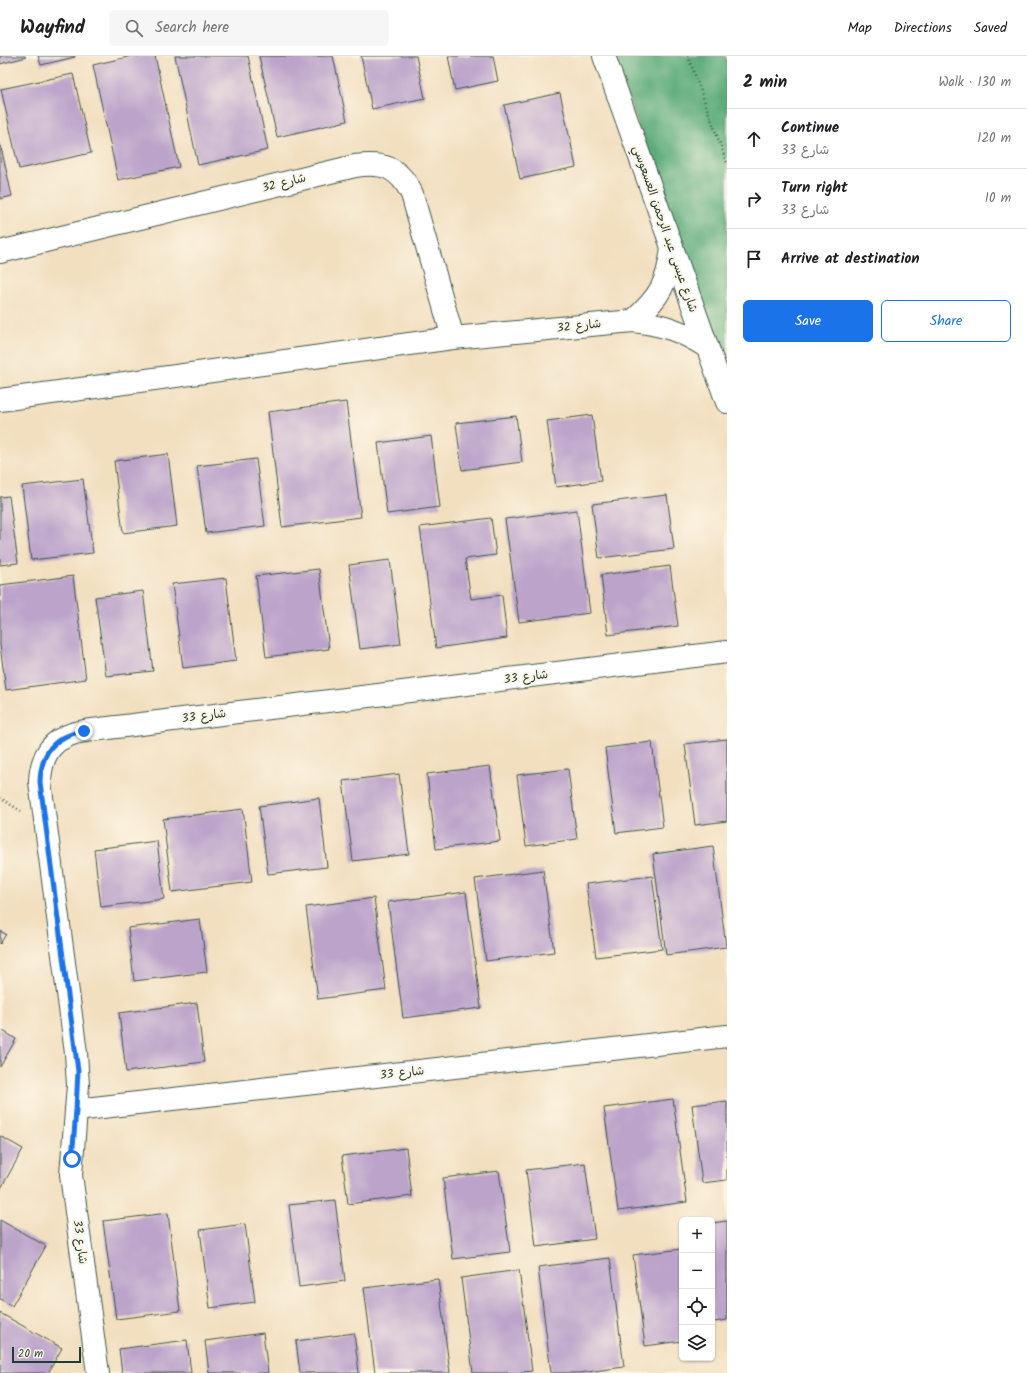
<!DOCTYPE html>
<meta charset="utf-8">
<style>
body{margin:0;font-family:Kalam,"Playpen Sans Arabic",sans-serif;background:#f6f6f6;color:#202124}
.controls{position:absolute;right:12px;bottom:12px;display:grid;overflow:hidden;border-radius:6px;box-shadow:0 1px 3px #0004}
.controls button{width:36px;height:36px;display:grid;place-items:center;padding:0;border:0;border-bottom:1px solid #e0e0e0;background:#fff;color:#202124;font:20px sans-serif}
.scale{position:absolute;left:12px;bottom:10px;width:69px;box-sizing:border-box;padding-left:4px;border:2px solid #1f3d34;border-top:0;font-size:11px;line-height:14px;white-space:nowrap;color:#1f3d34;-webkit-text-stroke:3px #fcf5e5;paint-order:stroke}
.stop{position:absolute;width:12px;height:12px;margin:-9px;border:3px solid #1a73e8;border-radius:50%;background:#fff}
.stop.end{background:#1a73e8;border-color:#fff;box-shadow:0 1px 4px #0008}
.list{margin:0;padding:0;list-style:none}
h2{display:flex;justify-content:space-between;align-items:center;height:52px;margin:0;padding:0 16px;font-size:17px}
h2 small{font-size:13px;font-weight:400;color:#757577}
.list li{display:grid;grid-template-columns:26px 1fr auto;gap:12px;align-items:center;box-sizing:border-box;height:60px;padding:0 16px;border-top:1px solid #e0e0e0}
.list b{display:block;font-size:15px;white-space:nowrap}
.list p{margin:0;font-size:13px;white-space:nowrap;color:#757577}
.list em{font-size:13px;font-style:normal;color:#757577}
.actions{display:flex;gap:8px;padding:12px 16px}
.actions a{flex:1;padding:9px 0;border:1px solid #1a73e8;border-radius:6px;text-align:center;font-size:14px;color:#1a73e8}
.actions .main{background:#1a73e8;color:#fff}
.icon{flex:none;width:22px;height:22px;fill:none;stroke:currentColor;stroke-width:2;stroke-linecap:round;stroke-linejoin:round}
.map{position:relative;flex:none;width:727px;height:1317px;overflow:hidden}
header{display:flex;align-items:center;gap:24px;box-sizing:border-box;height:56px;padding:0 20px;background:#fff;border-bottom:1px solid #e0e0e0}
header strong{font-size:19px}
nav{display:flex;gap:22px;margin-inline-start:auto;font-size:14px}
.search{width:280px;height:36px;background:#f6f6f6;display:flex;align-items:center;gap:10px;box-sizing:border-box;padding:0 14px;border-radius:6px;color:#757577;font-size:15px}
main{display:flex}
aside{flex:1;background:#fff}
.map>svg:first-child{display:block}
</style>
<header>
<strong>Wayfind</strong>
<div class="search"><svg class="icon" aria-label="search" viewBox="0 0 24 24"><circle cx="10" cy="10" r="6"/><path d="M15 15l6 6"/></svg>Search here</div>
<nav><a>Map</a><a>Directions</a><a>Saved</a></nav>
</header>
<main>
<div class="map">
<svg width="727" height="1317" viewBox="0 0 727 1317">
<rect width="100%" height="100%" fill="#fcf5e5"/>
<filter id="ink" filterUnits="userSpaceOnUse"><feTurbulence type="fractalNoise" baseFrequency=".025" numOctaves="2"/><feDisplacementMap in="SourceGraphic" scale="8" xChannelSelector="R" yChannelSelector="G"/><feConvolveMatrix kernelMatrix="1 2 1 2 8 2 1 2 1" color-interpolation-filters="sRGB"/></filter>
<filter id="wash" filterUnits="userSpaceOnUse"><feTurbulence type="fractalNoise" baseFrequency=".012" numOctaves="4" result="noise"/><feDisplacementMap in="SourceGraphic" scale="16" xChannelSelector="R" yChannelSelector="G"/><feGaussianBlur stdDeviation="0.9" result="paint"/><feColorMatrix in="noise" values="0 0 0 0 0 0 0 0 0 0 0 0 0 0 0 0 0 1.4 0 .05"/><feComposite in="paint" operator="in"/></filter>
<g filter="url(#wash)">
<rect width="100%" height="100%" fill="#f2dfc0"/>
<polygon fill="#5cac79" stroke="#3e7456" points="613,0 725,0 727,5 727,315"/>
<g id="blocks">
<g fill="#bba3ca">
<polygon points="0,0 25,0 26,1 0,8"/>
<polygon points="38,0 75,0 75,1 41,9"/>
<polygon points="132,0 155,0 179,111 118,124 93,9"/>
<polygon points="175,0 248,0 268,94 198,109"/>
<polygon points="259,0 333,0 347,65 277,81"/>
<polygon points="361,0 416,0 425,42 372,53"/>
<polygon points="448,0 493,0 498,25 455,34"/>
<polygon points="73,18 91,97 19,113 1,33"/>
<polygon points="560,37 576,111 520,123 504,49"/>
<polygon points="0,87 12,140 0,143"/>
<polygon points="346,346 361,461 282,471 268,356"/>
<polygon points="592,359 601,425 556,431 547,365"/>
<polygon points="516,360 522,406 462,414 456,367"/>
<polygon points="431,380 440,451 387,458 378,387"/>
<polygon points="168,398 177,470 123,477 114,405"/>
<polygon points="256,403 265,470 206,477 197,410"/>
<polygon points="83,423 93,497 31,504 22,430"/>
<polygon points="667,439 674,493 599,502 592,448"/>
<polygon points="9,440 18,507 0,509 0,441"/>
<polygon points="577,454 590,557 519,566 505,463"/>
<polygon points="491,462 496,499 465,503 471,543 502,539 507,582 436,592 420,471"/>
<polygon points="390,504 401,588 360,593 349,509"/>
<polygon points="670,510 678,570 608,579 601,519"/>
<polygon points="319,513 329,593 266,601 256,520"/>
<polygon points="73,520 86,623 6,634 0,589 0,529"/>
<polygon points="226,522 236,605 183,612 172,528"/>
<polygon points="143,535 153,615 106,620 95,541"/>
<polygon points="727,683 727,765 695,769 685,688"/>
<polygon points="652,686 663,771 616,777 605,692"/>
<polygon points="490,710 500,785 436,793 427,718"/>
<polygon points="568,713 577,783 526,790 517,719"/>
<polygon points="399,718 409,798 353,805 343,725"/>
<polygon points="319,742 327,811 268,818 259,750"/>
<polygon points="243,753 252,826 172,836 163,763"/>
<polygon points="157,785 164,843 101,851 94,793"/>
<polygon points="713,790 726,891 666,899 653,798"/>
<polygon points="543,814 554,896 486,905 475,823"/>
<polygon points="652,820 662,893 596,901 586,828"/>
<polygon points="466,836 481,952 403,962 388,846"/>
<polygon points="374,842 386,934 318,943 306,851"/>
<polygon points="200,863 207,916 134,925 128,872"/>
<polygon points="0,875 6,878 0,888"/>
<polygon points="197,947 204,1006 126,1016 119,957"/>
<polygon points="0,973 16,983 0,1011"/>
<polygon points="673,1043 687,1146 618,1155 604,1052"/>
<polygon points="727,1045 727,1124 702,1127 692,1049"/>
<polygon points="0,1080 23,1093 0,1134"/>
<polygon points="406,1092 412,1140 348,1148 342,1100"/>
<polygon points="585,1107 595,1183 536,1191 526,1114"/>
<polygon points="499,1115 510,1196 453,1203 443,1122"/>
<polygon points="335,1144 345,1225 299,1231 289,1149"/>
<polygon points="168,1157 180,1255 116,1263 103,1165"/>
<polygon points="0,1164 46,1190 12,1250 0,1243"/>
<polygon points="727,1165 727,1264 714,1266 712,1248 712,1167"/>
<polygon points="245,1168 255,1246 210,1252 200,1174"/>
<polygon points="682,1193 682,1285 645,1290 633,1199"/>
<polygon points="610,1202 624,1311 579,1317 551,1317 538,1211"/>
<polygon points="519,1214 532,1315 515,1317 473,1317 461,1222"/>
<polygon points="438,1223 450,1317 375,1317 364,1232"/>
<polygon points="0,1257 62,1292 48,1317 0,1317"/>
<polygon points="263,1277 268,1317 209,1317 205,1285"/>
<polygon points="354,1277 359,1317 300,1317 296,1285"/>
<polygon points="187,1284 191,1317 122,1317 119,1293"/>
</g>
</g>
</g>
<g filter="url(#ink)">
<use href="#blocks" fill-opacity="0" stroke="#3f5549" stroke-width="1"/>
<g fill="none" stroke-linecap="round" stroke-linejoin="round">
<defs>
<g id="minor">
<polyline points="604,0 727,346"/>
<path d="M0,196l355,-86c28,-4 44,1 57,28l41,144"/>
<path d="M633,265c27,-24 35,-38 39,-74"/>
<path d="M0,344l453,-62 180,-17c29,3 49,10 74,26"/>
<polyline points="76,1054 727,980"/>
<path d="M98,1317l-27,-198 7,-90 -2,-32 -36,-271c1,-30 14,-46 44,-51l643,-79"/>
</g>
</defs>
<use href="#minor" stroke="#3f5549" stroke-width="24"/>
<g stroke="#3f5549" stroke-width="2.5" stroke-dasharray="1 3" stroke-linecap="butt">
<polyline points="688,0 727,107"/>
<polyline points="0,742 21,755"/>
</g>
<use href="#minor" stroke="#fff" stroke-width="22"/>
</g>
</g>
<g fill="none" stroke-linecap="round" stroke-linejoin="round" filter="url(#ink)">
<path stroke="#1a73e8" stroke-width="5" d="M72,1103l4,-49 2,-39 -38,-289c1,-30 14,-46 44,-51"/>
</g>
<g text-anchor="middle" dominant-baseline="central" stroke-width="4" stroke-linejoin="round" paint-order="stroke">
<g font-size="12" fill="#1f3d34" stroke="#fcf5e5">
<text transform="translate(284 127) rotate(-14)">شارع 32</text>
<text transform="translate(665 173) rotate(71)">شارع عيسى عبد الرحمن العسعوسي</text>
<text transform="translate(579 270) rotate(-6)">شارع 32</text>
<text transform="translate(526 621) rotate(-7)">شارع 33</text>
<text transform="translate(204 660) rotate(-7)">شارع 33</text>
<text transform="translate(402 1017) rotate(-6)">شارع 33</text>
<text transform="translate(80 1186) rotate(82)">شارع 33</text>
</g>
</g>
</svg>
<div class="controls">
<button>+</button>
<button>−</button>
<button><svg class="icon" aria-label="locate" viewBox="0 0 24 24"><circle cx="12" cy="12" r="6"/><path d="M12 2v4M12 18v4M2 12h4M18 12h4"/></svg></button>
<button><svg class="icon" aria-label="layers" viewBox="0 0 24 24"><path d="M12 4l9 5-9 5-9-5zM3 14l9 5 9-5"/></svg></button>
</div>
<div class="scale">20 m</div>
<div class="stop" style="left:72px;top:1103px"></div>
<div class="stop end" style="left:84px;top:675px"></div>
</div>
<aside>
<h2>2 min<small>Walk · 130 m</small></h2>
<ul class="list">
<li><svg class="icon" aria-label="ahead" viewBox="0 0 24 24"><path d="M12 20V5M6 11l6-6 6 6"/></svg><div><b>Continue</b><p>شارع 33</p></div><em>120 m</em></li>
<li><svg class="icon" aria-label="right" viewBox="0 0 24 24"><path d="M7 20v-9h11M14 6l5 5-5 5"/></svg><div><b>Turn right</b><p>شارع 33</p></div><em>10 m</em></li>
<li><svg class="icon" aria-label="arrive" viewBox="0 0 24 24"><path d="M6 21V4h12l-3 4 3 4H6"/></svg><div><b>Arrive at destination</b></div></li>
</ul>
<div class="actions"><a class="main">Save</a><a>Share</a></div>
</aside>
</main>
